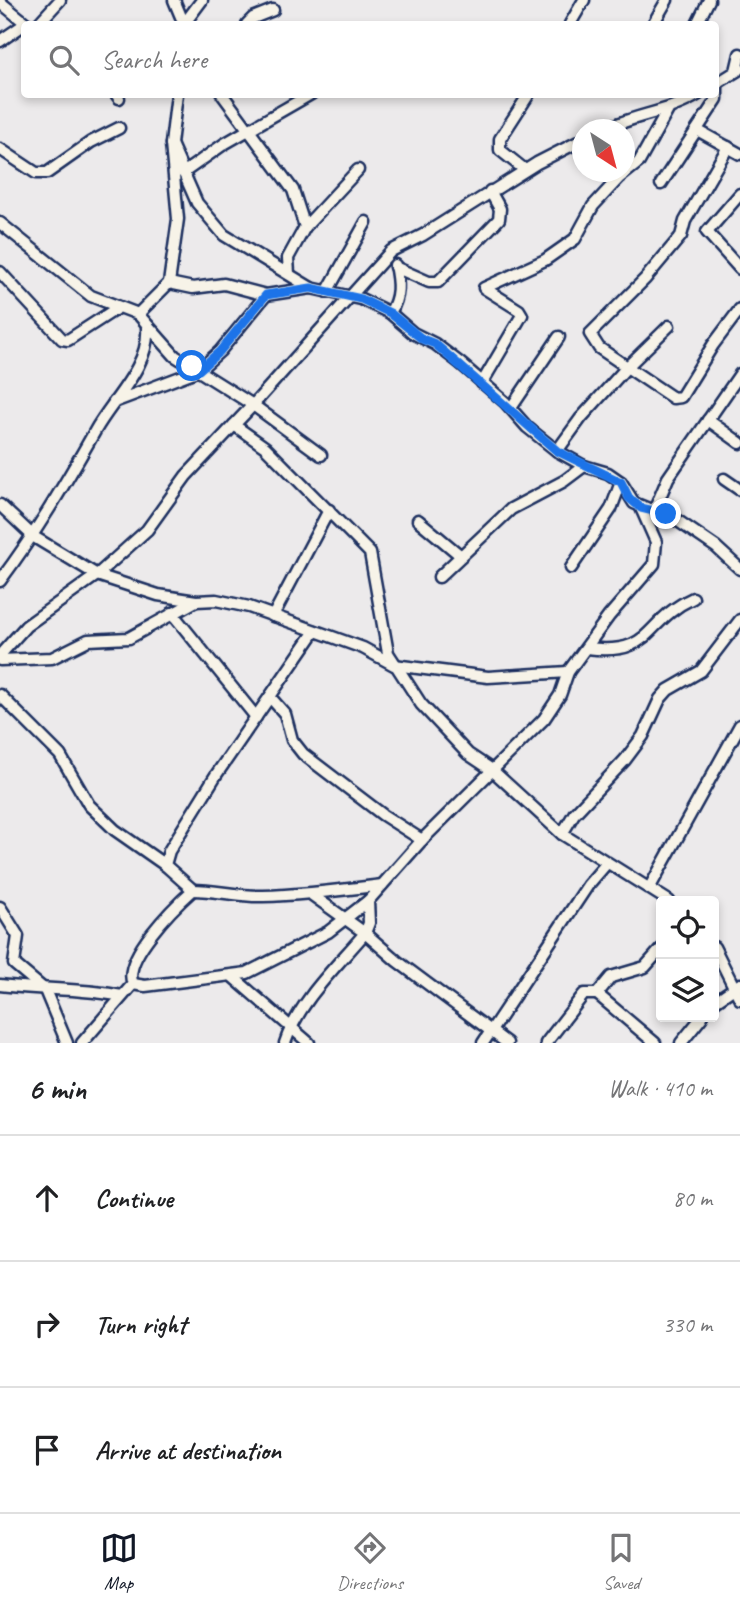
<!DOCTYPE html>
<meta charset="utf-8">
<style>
body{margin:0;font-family:Caveat,sans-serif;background:#f2f2f2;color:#202124}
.controls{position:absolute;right:21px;bottom:21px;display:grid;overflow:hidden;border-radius:7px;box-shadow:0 4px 10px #0003}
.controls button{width:63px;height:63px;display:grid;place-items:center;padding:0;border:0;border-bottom:2px solid #e0e0e0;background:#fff;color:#202124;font:35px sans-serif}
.compass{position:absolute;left:572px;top:119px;width:63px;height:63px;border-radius:50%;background:#fff;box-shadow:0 4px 10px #0003;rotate:144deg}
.stop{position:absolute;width:21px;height:21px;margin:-16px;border:5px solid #1a73e8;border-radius:50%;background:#fff}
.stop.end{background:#1a73e8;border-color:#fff;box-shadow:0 2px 7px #0008}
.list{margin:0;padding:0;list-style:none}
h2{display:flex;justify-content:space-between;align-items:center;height:91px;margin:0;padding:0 28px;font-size:30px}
h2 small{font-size:23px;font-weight:400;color:#757577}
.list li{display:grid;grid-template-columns:46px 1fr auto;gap:21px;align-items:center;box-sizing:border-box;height:126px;padding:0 28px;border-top:2px solid #e0e0e0}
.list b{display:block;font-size:26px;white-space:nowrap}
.list em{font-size:23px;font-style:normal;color:#757577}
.icon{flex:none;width:38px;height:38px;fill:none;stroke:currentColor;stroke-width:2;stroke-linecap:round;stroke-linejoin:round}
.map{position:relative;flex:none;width:740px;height:1043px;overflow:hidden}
.search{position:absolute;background:#fff;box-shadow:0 4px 10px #0003;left:21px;right:21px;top:21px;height:77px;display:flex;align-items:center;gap:18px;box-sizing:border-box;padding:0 24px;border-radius:7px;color:#757577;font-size:26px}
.sheet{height:469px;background:#fff}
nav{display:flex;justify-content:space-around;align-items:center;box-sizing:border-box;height:98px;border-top:2px solid #e0e0e0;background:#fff;font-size:19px;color:#757577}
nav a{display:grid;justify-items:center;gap:4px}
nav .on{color:#111827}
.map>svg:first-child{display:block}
</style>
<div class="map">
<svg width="740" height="1043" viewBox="0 0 740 1043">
<rect width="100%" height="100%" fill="#eceaeb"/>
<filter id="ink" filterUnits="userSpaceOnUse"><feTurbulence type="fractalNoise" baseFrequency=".0143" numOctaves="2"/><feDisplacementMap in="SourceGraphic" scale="14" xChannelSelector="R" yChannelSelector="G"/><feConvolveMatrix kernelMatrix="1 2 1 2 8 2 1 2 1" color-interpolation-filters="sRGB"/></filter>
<g filter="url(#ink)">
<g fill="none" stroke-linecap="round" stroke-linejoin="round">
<defs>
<g id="minor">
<polyline points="174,0 184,24"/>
<polyline points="0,2 27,24"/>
<polyline points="38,24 60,0"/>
<polyline points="184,24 202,0"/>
<polyline points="247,24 253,18 273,10"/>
<polyline points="570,24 584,0"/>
<polyline points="653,24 667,0"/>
<polyline points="697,24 709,0"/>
<polyline points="0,41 25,24"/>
<polyline points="736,71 740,54"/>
<polyline points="716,84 740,69"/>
<polyline points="116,94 119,98"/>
<polyline points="222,94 293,190 305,227 288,258 289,274"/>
<path d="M604,130c31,-16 65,-17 95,-36"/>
<polyline points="697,130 740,154"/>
<polyline points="171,144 197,203 224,235 311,288 361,299 390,313 413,333 435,344 460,363 505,402 527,427 557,451 584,466 608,473 621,482 634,503 678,521 716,547 740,569"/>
<polyline points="0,149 36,173 47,173 91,142 119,128"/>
<polyline points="525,170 500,150 500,139 529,94"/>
<polyline points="183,173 224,144 311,94"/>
<polyline points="661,184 717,99 717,83"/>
<polyline points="740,194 707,232 740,269"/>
<polyline points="0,223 91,296 138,314"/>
<polyline points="305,227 358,170"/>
<polyline points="395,267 429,282 438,282 499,219 500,209 490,191"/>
<polyline points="0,272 62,339 68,340 119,307"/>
<polyline points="169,283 138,314 175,356 253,405 234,425 265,447 370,553 388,653 421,704 468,754 492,770 562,834 669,901"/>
<polyline points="169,283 178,219 171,144 177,94"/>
<polyline points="169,283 193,288 224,284 266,295 311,288"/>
<polyline points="327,292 366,222"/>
<path d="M390,313c10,-17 9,-29 5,-48"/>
<polyline points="669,326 627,367 673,398 681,397 713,345 740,309"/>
<polyline points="482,383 522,315 519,310 484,288 545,260 575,239 593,206 619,178 639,162 668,110"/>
<polyline points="114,402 199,370 220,351 266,295"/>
<polyline points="511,408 559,337"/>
<polyline points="708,420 740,443"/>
<polyline points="557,451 581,418 627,367 599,348 590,334 645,279 681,236 685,221 728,147"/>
<polyline points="321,455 253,405 391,251 423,235 537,163 582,140"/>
<polyline points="724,479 740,490"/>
<polyline points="0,505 34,537 97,575 158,595 196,601 216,600 249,607 363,648 394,665 488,677 568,672"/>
<polyline points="654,511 668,478 740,374"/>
<polyline points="418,520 461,556"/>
<polyline points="571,568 611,509 621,482"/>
<polyline points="439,577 511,509 564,481 584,466"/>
<path d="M0,581c36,-48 65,-97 95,-150 17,-31 55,-65 52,-103"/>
<polyline points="172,613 256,717"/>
<polyline points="273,616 329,510"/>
<path d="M587,648c68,8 55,-26 106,-50"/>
<polyline points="0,655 26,626 97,575 147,530 186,476 234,425"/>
<polyline points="0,660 52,658 88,640 129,638 196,601"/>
<polyline points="0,695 60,755 89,805 115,830 165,865"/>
<polyline points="270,697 285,714 292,740 303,754 383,815 422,840"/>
<polyline points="562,834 574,814 625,760 643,736 660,699 668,690 701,671 740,620"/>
<polyline points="650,887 740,725"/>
<path d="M193,890c23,0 47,7 70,6 40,-1 79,-6 119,-11"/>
<polyline points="368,901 369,923 365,933 397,961 507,1043"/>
<polyline points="0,907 18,936 14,964 45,990 67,1043"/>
<polyline points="714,947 740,999"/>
<polyline points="233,977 309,1043"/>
<polyline points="133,984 145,986 247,973 328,932 368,901 422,840 544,719 560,695 568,672 609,616 654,564 656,542 641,508"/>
<path d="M0,985c41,5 82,3 122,11"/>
<polyline points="597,994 655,1043"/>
<polyline points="714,1002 740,984"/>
<path d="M82,1043l51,-59c-12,-25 42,-78 60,-94l-28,-25 4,-14 47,-76 99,-144"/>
<path d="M285,1043c14,-42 52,-77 80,-110l-53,-38"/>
<polyline points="483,1043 588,885 607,863"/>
<polyline points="546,1043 584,994 597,994 611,977 645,967 661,949"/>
<polyline points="681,1043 702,1017"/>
</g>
</defs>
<use href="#minor" stroke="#1b2f5e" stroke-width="15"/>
<use href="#minor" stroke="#f7f3e8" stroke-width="10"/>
</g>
</g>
<g fill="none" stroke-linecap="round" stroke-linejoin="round" filter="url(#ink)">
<polyline stroke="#1a73e8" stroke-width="9" points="192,366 199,370 220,351 266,295 311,288 361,299 390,313 422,339 435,344 557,451 621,482 629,498 641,508 666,514"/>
</g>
</svg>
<div class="controls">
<button><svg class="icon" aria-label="locate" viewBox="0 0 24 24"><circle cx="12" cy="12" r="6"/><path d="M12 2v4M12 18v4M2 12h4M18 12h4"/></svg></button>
<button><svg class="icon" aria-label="layers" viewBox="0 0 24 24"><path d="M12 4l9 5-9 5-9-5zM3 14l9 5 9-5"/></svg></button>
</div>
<svg class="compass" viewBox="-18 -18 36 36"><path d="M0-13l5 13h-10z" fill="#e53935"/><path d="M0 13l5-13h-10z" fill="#757577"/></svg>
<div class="stop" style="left:192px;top:366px"></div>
<div class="stop end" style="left:666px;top:514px"></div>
<div class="search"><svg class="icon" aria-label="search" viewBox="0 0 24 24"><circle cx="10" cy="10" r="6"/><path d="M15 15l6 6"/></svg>Search here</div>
</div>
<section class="sheet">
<h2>6 min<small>Walk · 410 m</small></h2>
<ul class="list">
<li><svg class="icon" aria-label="ahead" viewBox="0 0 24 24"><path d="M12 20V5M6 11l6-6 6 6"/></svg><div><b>Continue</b></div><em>80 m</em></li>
<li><svg class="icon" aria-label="right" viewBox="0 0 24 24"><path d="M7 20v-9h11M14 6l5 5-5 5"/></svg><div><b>Turn right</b></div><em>330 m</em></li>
<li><svg class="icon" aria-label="arrive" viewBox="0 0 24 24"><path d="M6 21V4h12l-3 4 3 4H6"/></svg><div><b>Arrive at destination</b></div></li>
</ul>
</section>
<nav>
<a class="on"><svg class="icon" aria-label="map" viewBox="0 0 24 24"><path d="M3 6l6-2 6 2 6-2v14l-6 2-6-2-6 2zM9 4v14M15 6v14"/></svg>Map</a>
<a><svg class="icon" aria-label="directions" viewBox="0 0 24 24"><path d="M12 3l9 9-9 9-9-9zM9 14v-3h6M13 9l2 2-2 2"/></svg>Directions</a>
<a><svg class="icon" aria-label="saved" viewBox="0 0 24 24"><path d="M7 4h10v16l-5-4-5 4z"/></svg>Saved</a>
</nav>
